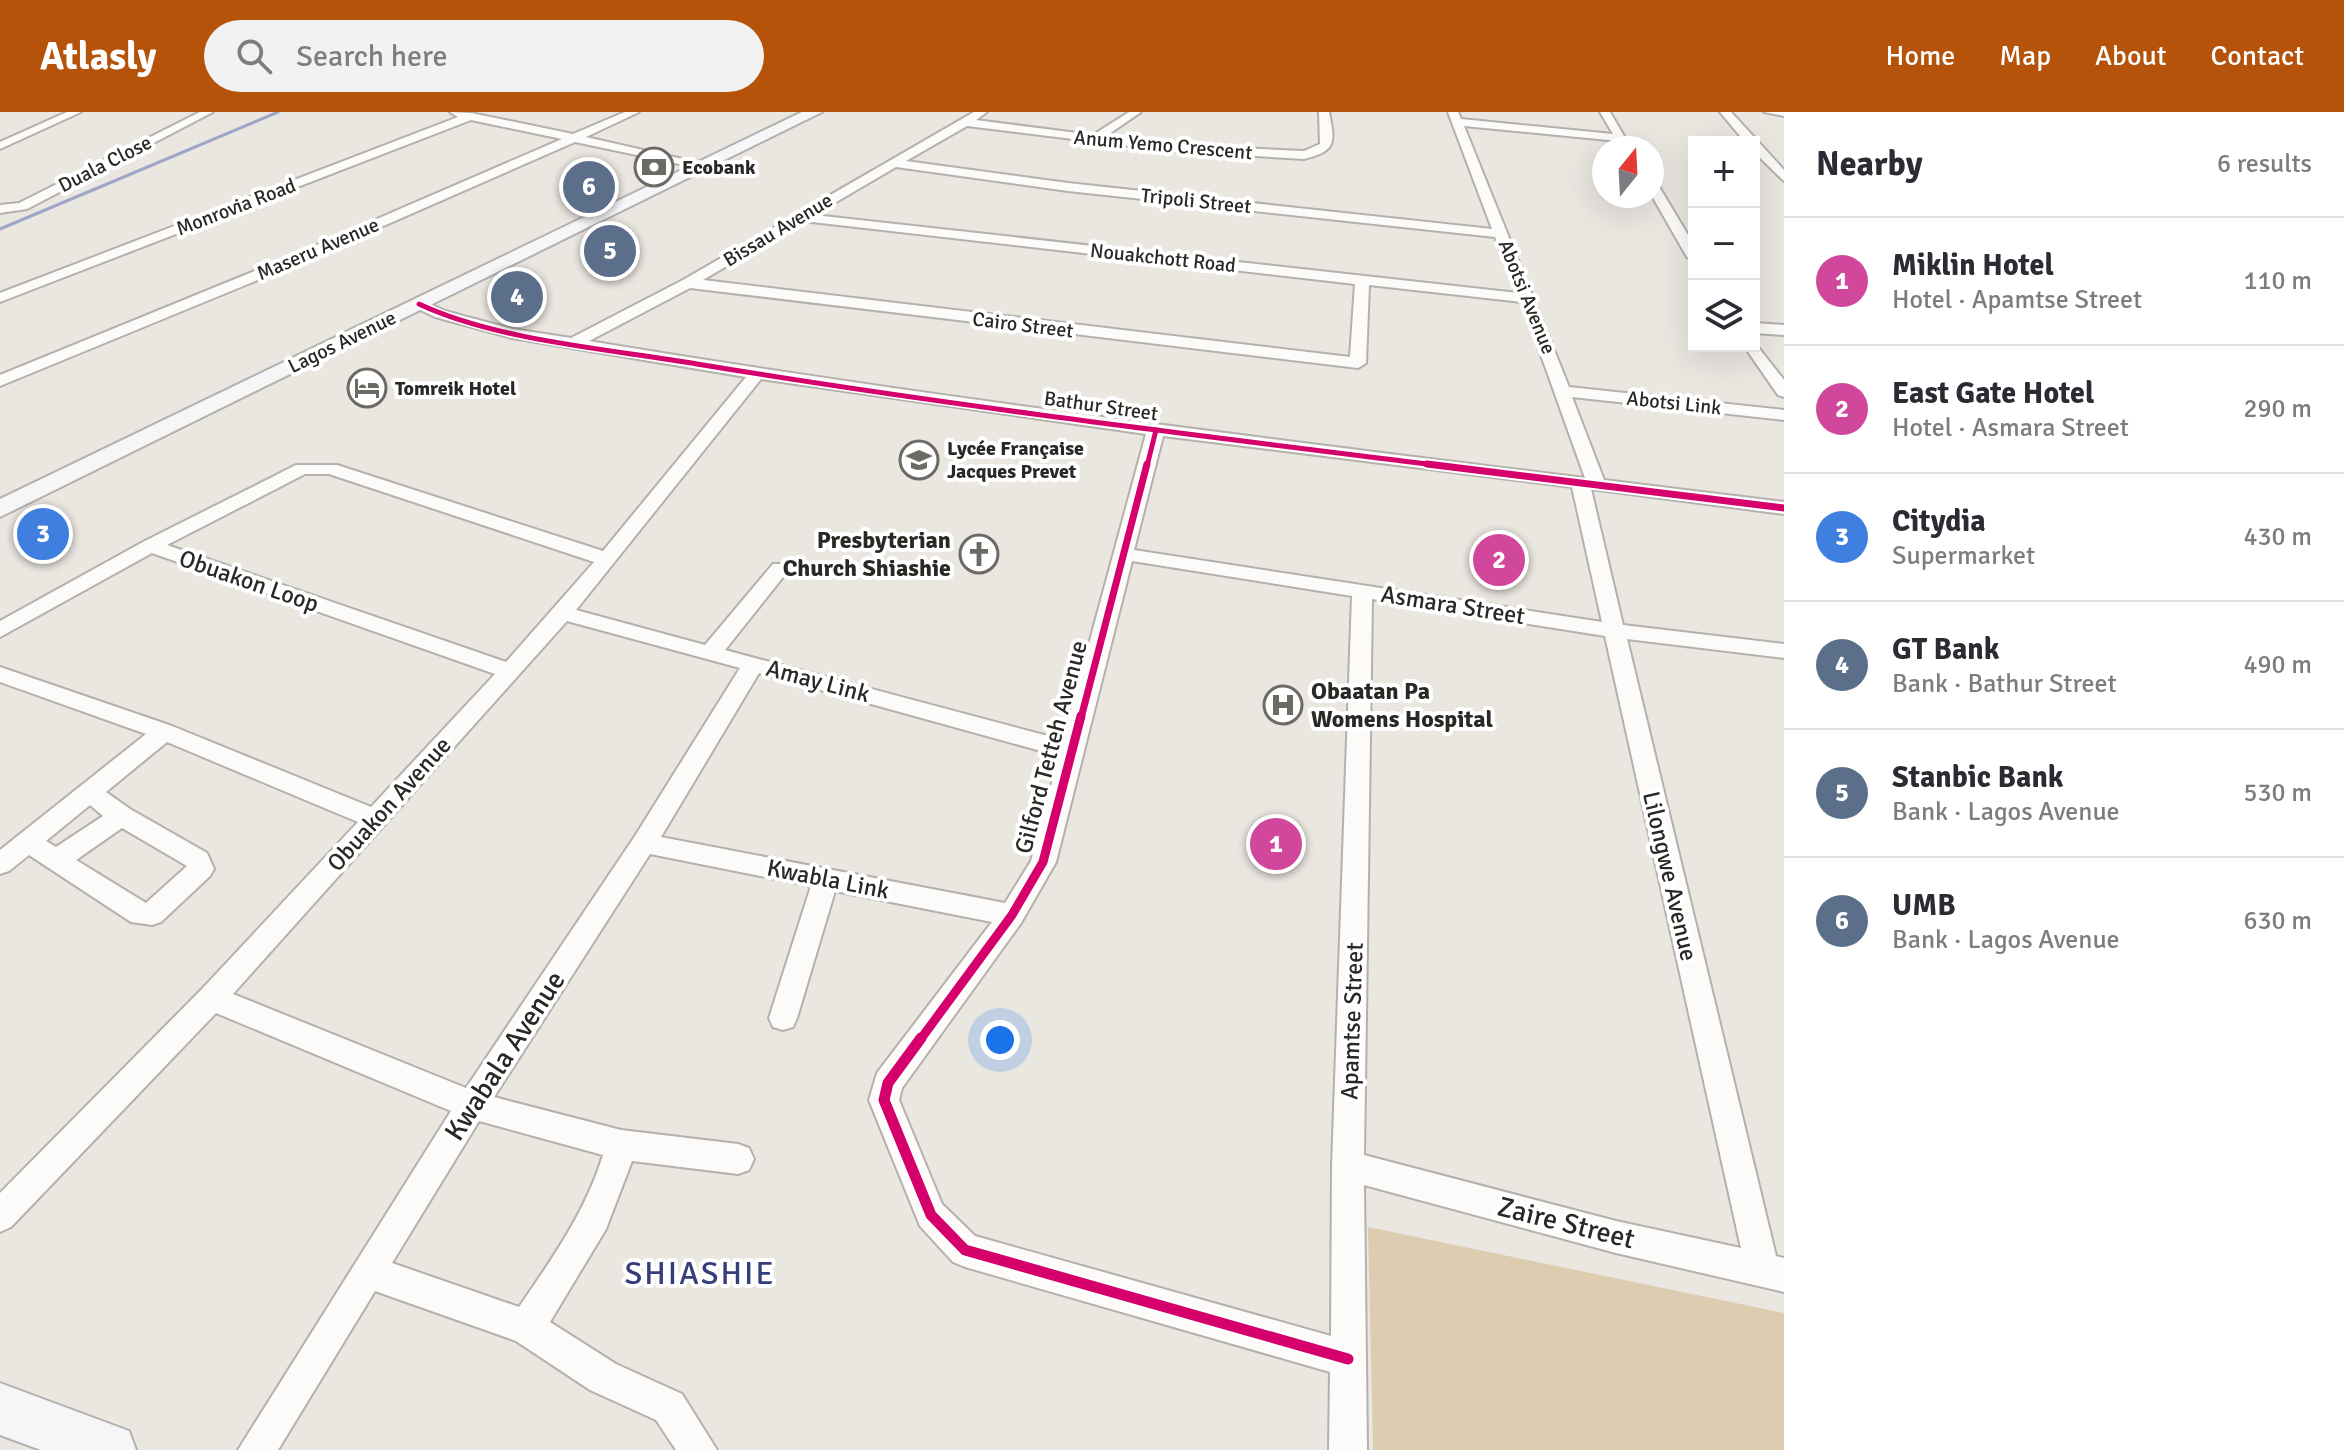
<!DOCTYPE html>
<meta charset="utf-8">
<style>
body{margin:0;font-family:Signika,sans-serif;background:#f2f2f3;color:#2b2b33}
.controls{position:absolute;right:24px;top:24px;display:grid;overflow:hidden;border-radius:0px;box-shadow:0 8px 32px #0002}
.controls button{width:72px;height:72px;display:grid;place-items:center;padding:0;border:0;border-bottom:2px solid #e1e1e2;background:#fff;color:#2b2b33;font:40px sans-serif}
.compass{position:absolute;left:1592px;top:24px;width:72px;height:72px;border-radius:50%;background:#fff;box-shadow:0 8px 32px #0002;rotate:18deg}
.you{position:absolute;left:1000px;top:928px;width:28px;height:28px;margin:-20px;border:6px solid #fff;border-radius:50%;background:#1a73e8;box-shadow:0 0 0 12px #1a73e833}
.badge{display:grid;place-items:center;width:52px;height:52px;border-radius:50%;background:#b45309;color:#fff;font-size:26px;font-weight:700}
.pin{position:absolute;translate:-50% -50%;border:4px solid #fff;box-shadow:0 2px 8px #0006}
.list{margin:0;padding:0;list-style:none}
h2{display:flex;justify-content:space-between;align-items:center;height:104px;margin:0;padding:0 32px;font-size:34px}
h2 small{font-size:26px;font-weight:400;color:#7c7c81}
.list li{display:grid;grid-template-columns:52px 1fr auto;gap:24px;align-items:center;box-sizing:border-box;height:128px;padding:0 32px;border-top:2px solid #e1e1e2}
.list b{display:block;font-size:30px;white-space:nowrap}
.list p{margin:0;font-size:26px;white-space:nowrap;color:#7c7c81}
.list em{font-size:26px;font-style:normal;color:#7c7c81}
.icon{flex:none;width:44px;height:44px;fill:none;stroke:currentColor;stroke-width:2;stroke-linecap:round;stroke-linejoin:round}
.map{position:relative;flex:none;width:1784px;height:1338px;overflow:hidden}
header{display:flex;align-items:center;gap:48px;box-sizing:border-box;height:112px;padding:0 40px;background:#b45309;color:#fff}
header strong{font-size:38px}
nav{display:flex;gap:44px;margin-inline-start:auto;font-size:28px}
.search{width:560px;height:72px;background:#f2f2f3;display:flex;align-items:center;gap:20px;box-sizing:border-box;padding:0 28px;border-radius:44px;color:#7c7c81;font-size:30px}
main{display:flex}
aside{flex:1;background:#fff}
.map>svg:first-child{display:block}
</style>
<header>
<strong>Atlasly</strong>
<div class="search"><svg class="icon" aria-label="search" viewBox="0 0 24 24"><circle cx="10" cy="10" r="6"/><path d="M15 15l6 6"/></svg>Search here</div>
<nav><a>Home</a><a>Map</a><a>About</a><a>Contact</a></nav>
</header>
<main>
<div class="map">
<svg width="1784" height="1338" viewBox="0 0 1784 1338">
<rect width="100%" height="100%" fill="#eae6e0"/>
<polygon fill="#ddccaf" points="1368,1115 1784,1201 1784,1338 1373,1338"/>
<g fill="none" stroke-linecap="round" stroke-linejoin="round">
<polyline stroke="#9da5c9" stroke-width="3" points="0,117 278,0"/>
<defs>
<g id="street">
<polygon points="67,0 81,0 0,37 0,30"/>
<polygon points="200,0 213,0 27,97 0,101 0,93 19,91"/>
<polygon points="450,0 471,1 573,22 625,0 639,0 586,25 709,53 703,57 575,30 299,151 0,274 0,263 289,145 562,27 471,8 0,190 0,181 458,5"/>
<path d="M974,0h13l-11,8 117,15 36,-23h12l-35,24 64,9 134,6 16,-7 -1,-32h10c6,30 8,39 -25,47l-134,-8 -203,-25 -61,35 162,22 424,46 -44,-117h10l3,7 152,15 -13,-22h10l21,36h-8l-5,-7 -154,-15 105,261 215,23v10l-212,-23 32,83 180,22v12l-193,-25 32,136 161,19v14l-157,-19 149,617 8,2v34l-168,-39 -252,-68 3,265h-38l1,-78 -365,-105 -12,-5 -33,-36 -51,-126 8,-27 115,-151 -157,-31 -38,127 -4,9 -10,3 -10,-3 -4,-9 42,-132 -161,-32 -156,243 127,33 117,14 11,4 5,11 -5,11 -11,4 -106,-13 -26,68 -56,93 66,42 66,30 35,56h-41l-20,-30 -66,-30 -74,-49 -141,-50 -97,159h-40l213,-339 -235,-98 -205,214 -11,5v-39l202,-204 156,-167 -191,-80 -61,50 24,17 77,44 7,16 -4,7 -49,46 -9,3 -21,-3 -102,-67 -20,16 -9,3v-24l146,-116 -146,-52v-15l172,59 199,81 124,-133 -343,-121 -152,84v-16l143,-79 153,-77h41l266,86 143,-174 -234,-39 -77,-21 -21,-10v-6h10l21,10 68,18 58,9 112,-58zM896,55l172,24 427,46 23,56 -704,-78zM803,109l552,63 -5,73 -647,-77zM1369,173l153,17 63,176c-333,-41 -665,-82 -996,-137l101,-53 668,80 8,-5zM761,267l385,55 -83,306 -338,-90 62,-78 3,-4 -3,-4h-14l-68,81 -129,-35zM1163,324l409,51 30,135 -468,-72zM305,362h24l265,88 -88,100 -339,-117zM1132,449l220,35 -20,570 -1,170 -356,-100 -33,-32 -43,-104 3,-12 119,-165 35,-61zM1372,487l233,37 136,612 -125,-27 -252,-66zM567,509l173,47 -105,168 -169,252 -233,-94zM759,561l300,83 -28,105 -26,42 -344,-66zM90,693l13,11 -47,31 -10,-6zM122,716l65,38 -41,37 -70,-43zM479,1009l124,34c-17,56 -51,104 -84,152l-127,-44z"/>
<polygon points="1720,0 1731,0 1784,58 1784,69 1754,40 1754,30 1745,30"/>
<polygon points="1764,0 1784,0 1784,4"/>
<polygon points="1652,69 1658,73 1694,133 1694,149 1687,145 1652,84"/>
<polygon points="1754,211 1784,213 1784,223 1754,221"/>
<polygon points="1754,230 1784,268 1784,285 1778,283 1744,234 1754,234"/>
</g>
<g id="secondary">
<polygon points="802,0 822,0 0,405 0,387"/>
<polygon points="0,1271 129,1319 136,1338 41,1338 0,1323"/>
</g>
</defs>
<use href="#street" stroke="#b4b1ad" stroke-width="4"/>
<use href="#secondary" stroke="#b4b1ad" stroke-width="4"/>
<use href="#street" fill="#fcfbfa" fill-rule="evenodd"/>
<use href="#secondary" fill="#f6f5f7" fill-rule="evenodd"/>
<defs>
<g id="cycleway-far3">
<path d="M419,192c79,37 191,45 278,60 247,41 497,71 746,102"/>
<polyline points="1147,354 1156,318"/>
</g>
<g id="cycleway-far2">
<polyline points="1427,352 1784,396"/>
<polyline points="1081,606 1147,352"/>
</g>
<polyline id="cycleway-far1" points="920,928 1012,803 1043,750 1081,604"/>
<polyline id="cycleway" points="921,926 888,971 884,988 931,1103 965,1138 1348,1247"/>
</defs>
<use href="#cycleway-far3" stroke="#fff" stroke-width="8"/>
<use href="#cycleway-far2" stroke="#fff" stroke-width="11"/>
<use href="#cycleway-far1" stroke="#fff" stroke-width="14"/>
<use href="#cycleway" stroke="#fff" stroke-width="16"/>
<use href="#cycleway-far3" stroke="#d6006c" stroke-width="5"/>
<use href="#cycleway-far2" stroke="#d6006c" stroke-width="7"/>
<use href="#cycleway-far1" stroke="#d6006c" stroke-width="9"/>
<use href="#cycleway" stroke="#d6006c" stroke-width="11"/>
</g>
<defs>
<symbol id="bank-ring" viewBox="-11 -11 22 22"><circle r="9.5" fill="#fff" stroke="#6d6a66" stroke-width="1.5"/><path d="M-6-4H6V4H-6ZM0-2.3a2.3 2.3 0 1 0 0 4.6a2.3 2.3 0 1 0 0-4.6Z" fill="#6d6a66"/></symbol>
<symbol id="hotel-ring" viewBox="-11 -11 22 22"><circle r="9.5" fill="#fff" stroke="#6d6a66" stroke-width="1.5"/><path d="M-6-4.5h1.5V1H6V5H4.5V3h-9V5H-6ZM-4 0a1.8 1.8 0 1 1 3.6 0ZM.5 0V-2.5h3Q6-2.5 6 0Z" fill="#6d6a66"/></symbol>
<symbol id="school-ring" viewBox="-11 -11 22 22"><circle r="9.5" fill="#fff" stroke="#6d6a66" stroke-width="1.5"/><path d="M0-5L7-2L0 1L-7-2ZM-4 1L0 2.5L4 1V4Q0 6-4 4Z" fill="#6d6a66"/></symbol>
<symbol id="church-ring" viewBox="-11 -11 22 22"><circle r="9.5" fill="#fff" stroke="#6d6a66" stroke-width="1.5"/><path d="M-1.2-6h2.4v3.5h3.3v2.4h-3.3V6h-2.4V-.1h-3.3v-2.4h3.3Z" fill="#6d6a66"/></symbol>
<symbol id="hospital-ring" viewBox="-11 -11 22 22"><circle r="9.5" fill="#fff" stroke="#6d6a66" stroke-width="1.5"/><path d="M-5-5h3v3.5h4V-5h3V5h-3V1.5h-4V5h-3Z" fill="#6d6a66"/></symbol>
</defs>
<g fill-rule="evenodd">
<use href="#bank-ring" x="632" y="33" width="44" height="44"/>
<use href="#hotel-ring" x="345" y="254" width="44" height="44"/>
<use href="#school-ring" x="897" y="326" width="44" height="44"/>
<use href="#church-ring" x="957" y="420" width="44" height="44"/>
<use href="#hospital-ring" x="1261" y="571" width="44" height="44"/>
</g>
<g text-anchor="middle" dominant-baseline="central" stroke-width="8" stroke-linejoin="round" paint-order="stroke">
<g font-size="20" fill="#2a2824" stroke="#fff">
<text transform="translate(1163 33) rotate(5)">Anum Yemo Crescent</text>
<text transform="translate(105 52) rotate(-27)">Duala Close</text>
<text transform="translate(1196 89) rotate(6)">Tripoli Street</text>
<text transform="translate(236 95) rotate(-21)">Monrovia Road</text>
<text transform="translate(778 118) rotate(-31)">Bissau Avenue</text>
<text transform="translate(318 137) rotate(-23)">Maseru Avenue</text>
<text transform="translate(1163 146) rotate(6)">Nouakchott Road</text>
<text transform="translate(1527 185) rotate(68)">Abotsi Avenue</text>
<text transform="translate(1023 213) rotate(7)">Cairo Street</text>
<text transform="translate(342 230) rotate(-26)">Lagos Avenue</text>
<text transform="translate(1674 291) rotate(6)">Abotsi Link</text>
<text transform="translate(1101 294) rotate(8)">Bathur Street</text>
</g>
<g font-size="20" font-weight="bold" fill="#2a2824" stroke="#fff" text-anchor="start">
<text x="682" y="55">Ecobank</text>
<text x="395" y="276">Tomreik Hotel</text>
<text x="947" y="336">Lycée Française<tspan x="947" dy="23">Jacques Prevet</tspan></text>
</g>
<g font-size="24" font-weight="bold" fill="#2a2824" stroke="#fff" text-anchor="end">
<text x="951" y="428">Presbyterian<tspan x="951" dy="28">Church Shiashie</tspan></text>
<text x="1311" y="579" text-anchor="start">Obaatan Pa<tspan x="1311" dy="28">Womens Hospital</tspan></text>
</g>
<g font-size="24" fill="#2a2824" stroke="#fff">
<text transform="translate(249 469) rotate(19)">Obuakon Loop</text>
<text transform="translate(1453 493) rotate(9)">Asmara Street</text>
<text transform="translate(818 569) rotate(15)">Amay Link</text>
<text transform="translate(1051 635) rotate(-75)">Gilford Tetteh Avenue</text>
<text transform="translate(389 692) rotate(-48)">Obuakon Avenue</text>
<text transform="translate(1670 764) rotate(77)">Lilongwe Avenue</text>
<text transform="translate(828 767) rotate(11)">Kwabla Link</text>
<text transform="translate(1352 909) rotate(-88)">Apamtse Street</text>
</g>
<g font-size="28" fill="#2a2824" stroke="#fff">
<text transform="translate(505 944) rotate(-57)">Kwabala Avenue</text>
<text transform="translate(1566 1111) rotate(14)">Zaire Street</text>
</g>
<g font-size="32" letter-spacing="2" fill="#343e79" stroke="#fff">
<text x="700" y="1161">SHIASHIE</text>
</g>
</g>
</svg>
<div class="controls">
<button>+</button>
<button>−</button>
<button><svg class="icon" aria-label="layers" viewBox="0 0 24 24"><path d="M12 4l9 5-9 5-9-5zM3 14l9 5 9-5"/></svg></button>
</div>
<svg class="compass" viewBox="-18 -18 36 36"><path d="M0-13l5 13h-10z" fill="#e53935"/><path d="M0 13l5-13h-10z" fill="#7c7c81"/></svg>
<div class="you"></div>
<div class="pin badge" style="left:1276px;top:732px;background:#d1479c">1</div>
<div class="pin badge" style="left:1499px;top:448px;background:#d1479c">2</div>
<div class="pin badge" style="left:43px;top:422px;background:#3f7fe0">3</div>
<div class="pin badge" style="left:517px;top:185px;background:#5c6f8a">4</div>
<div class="pin badge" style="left:610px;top:139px;background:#5c6f8a">5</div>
<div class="pin badge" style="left:589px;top:75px;background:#5c6f8a">6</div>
</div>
<aside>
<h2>Nearby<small>6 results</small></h2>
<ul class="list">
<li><span class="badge" style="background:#d1479c">1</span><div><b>Miklin Hotel</b><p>Hotel · Apamtse Street</p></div><em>110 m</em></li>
<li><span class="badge" style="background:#d1479c">2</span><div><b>East Gate Hotel</b><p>Hotel · Asmara Street</p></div><em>290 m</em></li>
<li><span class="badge" style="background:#3f7fe0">3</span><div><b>Citydia</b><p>Supermarket</p></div><em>430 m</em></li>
<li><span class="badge" style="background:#5c6f8a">4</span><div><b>GT Bank</b><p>Bank · Bathur Street</p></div><em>490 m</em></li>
<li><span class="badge" style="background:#5c6f8a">5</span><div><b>Stanbic Bank</b><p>Bank · Lagos Avenue</p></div><em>530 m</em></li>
<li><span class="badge" style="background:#5c6f8a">6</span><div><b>UMB</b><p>Bank · Lagos Avenue</p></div><em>630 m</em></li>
</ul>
</aside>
</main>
